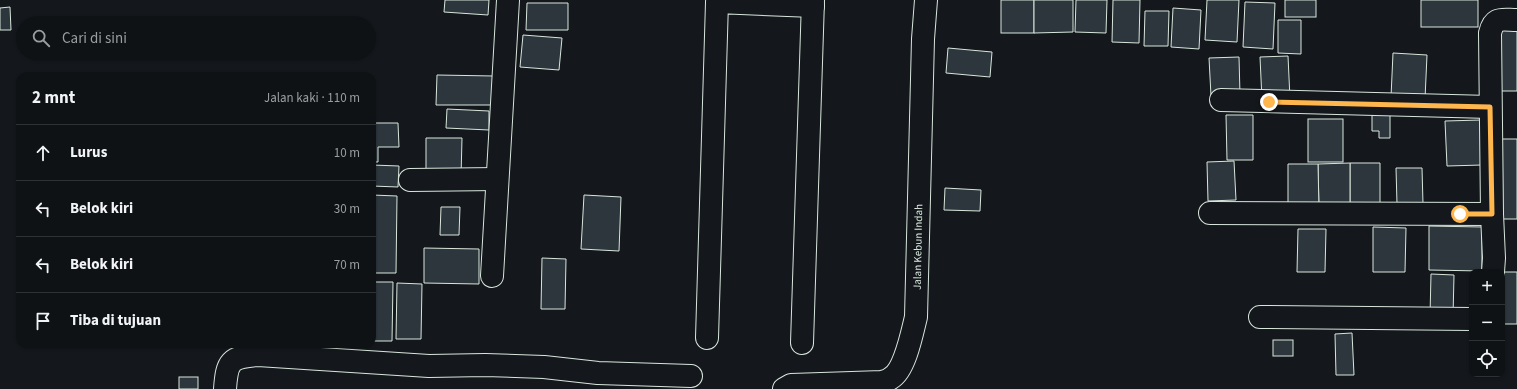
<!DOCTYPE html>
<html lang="id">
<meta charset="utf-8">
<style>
body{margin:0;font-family:"Source Sans 3",sans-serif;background:#181b1e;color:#f1f3f6}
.controls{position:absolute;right:12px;bottom:12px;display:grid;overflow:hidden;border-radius:8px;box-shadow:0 1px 3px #0004}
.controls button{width:36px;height:36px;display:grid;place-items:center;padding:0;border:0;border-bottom:1px solid #2f3234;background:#0f1215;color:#f1f3f6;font:20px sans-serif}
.stop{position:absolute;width:12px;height:12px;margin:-9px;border:3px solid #ffb74d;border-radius:50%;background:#fff}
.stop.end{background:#ffb74d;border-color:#fff;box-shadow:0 1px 4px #0008}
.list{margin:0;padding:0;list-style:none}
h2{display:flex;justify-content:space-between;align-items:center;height:52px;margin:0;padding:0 16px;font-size:17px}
h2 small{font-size:13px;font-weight:400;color:#9b9ea0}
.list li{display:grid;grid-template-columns:26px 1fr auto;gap:12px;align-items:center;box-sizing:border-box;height:56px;padding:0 16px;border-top:1px solid #2f3234}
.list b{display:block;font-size:15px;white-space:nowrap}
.list em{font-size:13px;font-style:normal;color:#9b9ea0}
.icon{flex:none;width:22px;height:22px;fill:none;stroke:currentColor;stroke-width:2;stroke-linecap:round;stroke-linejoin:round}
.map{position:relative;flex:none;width:1517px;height:389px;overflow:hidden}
.search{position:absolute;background:#0f1215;box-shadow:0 1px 3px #0004;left:16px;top:16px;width:360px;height:44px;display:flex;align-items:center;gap:10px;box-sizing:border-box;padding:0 14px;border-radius:22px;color:#9b9ea0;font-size:15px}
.panel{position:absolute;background:#0f1215;box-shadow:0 1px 3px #0004;left:16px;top:72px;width:360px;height:276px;border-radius:12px}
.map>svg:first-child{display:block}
</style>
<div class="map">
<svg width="1517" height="389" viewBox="0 0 1517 389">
<rect width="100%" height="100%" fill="#14181c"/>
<g fill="#2c363c" stroke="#d8e6dc">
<polygon points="445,0 489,0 488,15 444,12"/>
<rect x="1001" y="0" width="33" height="33"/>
<polygon points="1034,0 1073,0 1073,32 1034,33"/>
<polygon points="1076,0 1107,0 1106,33 1075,32"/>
<polygon points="1113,0 1140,0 1139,43 1112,42"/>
<polygon points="1207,0 1239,0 1237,42 1205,40"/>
<rect x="1285" y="0" width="31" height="17"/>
<rect x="1421" y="0" width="57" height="27"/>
<polygon points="1245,2 1275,3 1273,49 1243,47"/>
<polygon points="527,3 568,3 568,30 526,30"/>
<polygon points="10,7 11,30 0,30 0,8"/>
<polygon points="1173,8 1201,10 1199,49 1171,47"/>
<polygon points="1145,11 1169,11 1168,46 1144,46"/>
<polygon points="1278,20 1301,20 1301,54 1278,53"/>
<rect x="1497" y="30" width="20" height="61"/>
<polygon points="523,35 562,38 559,70 520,67"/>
<polygon points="948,48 992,52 990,77 946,73"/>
<polygon points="1393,53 1427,55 1425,99 1391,97"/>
<polygon points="1288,56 1290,99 1262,100 1260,57"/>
<polygon points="1239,57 1240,95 1211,96 1209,58"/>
<polygon points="437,75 494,76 494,105 436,105"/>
<polygon points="447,109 489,111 489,130 446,128"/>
<polygon points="1226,115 1253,115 1253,160 1227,160"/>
<polygon points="1372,115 1390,115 1390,138 1379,138 1379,131 1372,131"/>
<rect x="1308" y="119" width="35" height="43"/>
<polygon points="1481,120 1482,165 1447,166 1445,121"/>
<polygon points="372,123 398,123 399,147 378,147 378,162 372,162"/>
<polygon points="426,138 462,138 461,177 426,177"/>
<polygon points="1495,139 1517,139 1517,219 1496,219"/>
<polygon points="1234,161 1236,200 1208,201 1207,162"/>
<polygon points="1350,163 1380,163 1380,208 1350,209"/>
<polygon points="1350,163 1350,209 1319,209 1318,164"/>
<polygon points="1288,164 1318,164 1319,209 1288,209"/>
<polygon points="372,165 399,166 398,187 372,186"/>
<polygon points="1396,168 1422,168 1423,204 1397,204"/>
<polygon points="945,188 981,190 980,211 944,210"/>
<polygon points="372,195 397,196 396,273 372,273"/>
<polygon points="584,195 621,197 619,251 581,249"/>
<polygon points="441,207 460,207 459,235 440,235"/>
<polygon points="1429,226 1482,227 1482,271 1429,270"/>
<polygon points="1373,227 1406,228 1405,272 1373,272"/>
<polygon points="1298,229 1326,229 1325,272 1297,272"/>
<polygon points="424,248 479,249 479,284 424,283"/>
<polygon points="542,258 566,259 565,309 541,309"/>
<rect x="1502" y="272" width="15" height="52"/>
<polygon points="1431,274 1454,275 1453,317 1430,316"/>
<polygon points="372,282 393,282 392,341 372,341"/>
<polygon points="397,283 422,284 421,339 396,339"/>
<polygon points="1352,333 1354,375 1336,375 1335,334"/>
<rect x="1273" y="340" width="20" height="16"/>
<rect x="179" y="377" width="19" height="12"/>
</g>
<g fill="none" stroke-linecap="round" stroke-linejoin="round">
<defs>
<g id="minor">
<polyline points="1221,100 1490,107"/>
<polyline points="410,180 497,179"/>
<polyline points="1210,213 1492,214"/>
<path d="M1493,272l1,-14 -2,-44 -2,-181c4,-17 12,-13 27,-13"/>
<polyline points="492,276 508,0"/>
<polyline points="1260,317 1472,319"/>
<polyline points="707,338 717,2 813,6"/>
<polyline points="802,343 813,0"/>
<path d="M225,389c2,-28 5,-32 33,-34l171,11 56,-1 59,2 54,6 93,3"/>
<path d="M784,389l7,-4 91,-3c3,-1 7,-2 9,-4 14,-8 21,-45 25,-61l7,-278 3,-39"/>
</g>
</defs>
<use href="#minor" stroke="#d8e6dc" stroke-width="24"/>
<use href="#minor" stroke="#14181c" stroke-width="22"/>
</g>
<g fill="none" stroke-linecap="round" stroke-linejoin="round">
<polyline stroke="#ffb74d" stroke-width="5" points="1269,102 1490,107 1492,214 1460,214"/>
</g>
<g text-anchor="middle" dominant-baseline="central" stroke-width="3" stroke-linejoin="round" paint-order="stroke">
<g font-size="11" fill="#d8e6dc" stroke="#14181c">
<text transform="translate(918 247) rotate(-89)">Jalan Kebun Indah</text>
</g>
</g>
</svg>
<div class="controls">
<button>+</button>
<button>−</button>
<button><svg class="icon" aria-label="locate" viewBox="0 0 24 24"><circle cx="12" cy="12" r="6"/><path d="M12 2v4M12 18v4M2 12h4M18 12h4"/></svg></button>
</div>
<div class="stop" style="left:1460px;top:214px"></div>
<div class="stop end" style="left:1269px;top:102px"></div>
<div class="search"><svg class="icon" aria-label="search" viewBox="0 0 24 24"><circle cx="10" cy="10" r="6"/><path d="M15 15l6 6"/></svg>Cari di sini</div>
<section class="panel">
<h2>2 mnt<small>Jalan kaki · 110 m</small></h2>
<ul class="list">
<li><svg class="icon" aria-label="ahead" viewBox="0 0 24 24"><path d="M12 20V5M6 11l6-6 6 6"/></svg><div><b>Lurus</b></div><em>10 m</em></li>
<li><svg class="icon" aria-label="left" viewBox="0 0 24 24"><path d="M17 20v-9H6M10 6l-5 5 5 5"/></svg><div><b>Belok kiri</b></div><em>30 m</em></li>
<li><svg class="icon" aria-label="left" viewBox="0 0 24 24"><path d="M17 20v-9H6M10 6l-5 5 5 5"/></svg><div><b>Belok kiri</b></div><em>70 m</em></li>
<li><svg class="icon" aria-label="arrive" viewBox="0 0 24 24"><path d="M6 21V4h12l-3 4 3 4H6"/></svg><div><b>Tiba di tujuan</b></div></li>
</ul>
</section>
</div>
